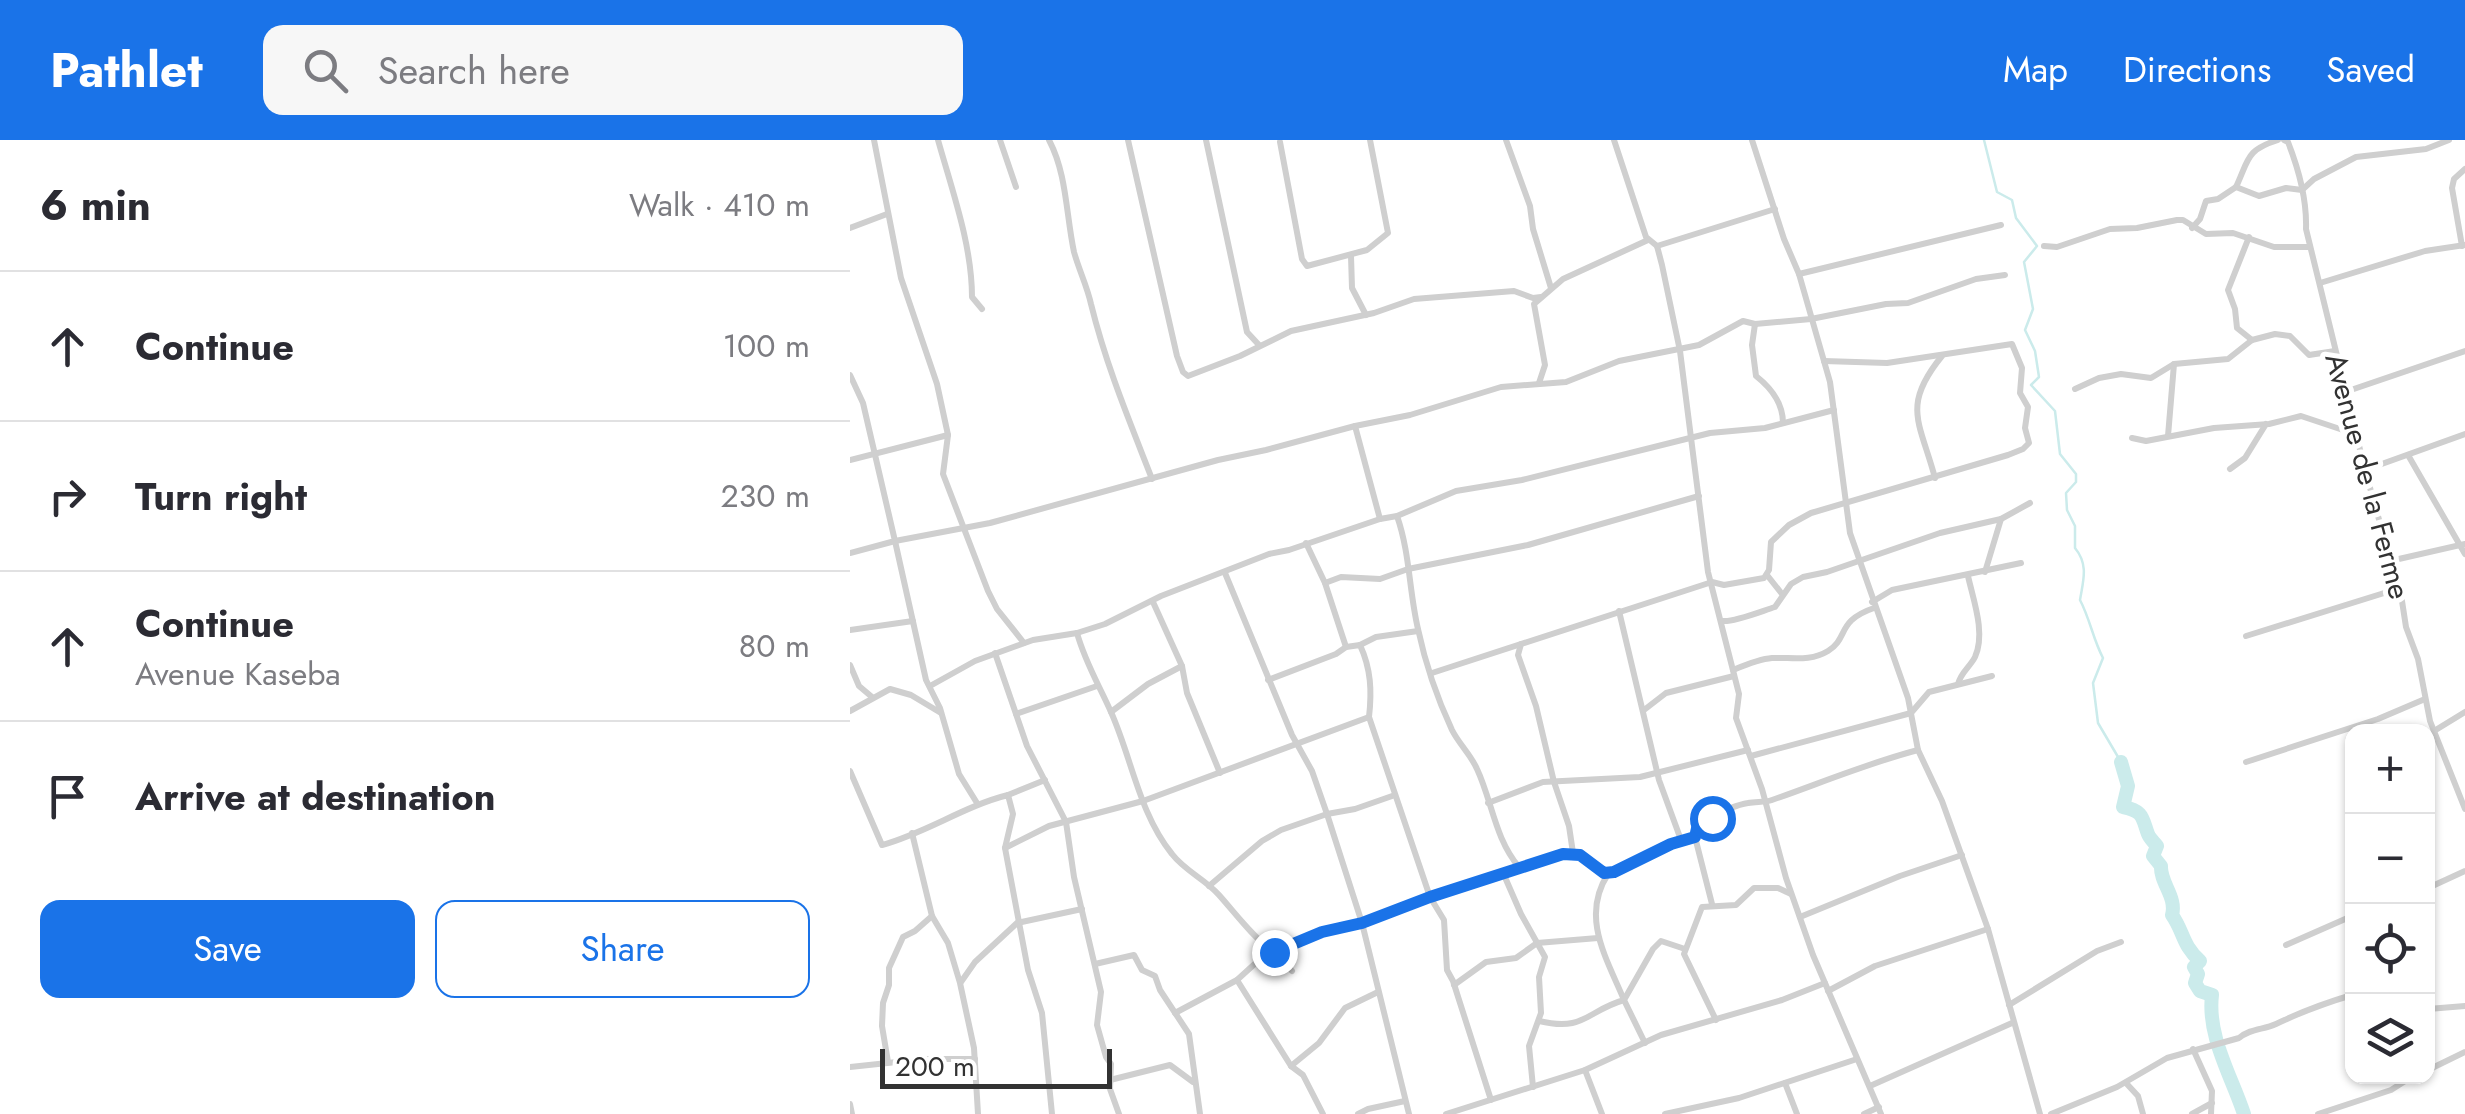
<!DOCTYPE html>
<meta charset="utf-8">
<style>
body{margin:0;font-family:Jost,sans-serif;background:#f7f7f7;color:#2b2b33}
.controls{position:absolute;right:30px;bottom:30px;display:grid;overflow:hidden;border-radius:20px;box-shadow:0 2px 8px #0004}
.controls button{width:90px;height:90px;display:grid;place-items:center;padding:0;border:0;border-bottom:2px solid #e1e1e2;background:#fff;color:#2b2b33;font:50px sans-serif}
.scale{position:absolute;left:30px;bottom:25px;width:232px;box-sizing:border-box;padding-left:10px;border:5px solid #323232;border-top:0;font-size:28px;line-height:35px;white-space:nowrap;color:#323232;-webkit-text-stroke:8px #fff;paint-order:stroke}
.stop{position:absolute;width:30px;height:30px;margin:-22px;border:8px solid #1a73e8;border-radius:50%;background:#fff}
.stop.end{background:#1a73e8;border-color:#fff;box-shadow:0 2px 10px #0008}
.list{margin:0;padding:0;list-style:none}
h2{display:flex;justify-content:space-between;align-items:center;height:130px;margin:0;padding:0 40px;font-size:42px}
h2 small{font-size:32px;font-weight:400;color:#7c7c81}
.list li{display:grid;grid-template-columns:65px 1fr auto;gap:30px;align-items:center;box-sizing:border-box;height:150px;padding:0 40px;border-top:2px solid #e1e1e2}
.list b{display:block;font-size:38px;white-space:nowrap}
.list p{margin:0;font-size:32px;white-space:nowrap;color:#7c7c81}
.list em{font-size:32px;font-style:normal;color:#7c7c81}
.actions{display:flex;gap:20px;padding:30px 40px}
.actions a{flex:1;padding:22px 0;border:2px solid #1a73e8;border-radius:20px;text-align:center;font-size:35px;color:#1a73e8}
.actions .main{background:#1a73e8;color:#fff}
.icon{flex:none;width:55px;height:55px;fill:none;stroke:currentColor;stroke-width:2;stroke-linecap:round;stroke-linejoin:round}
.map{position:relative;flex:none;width:1615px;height:974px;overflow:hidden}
header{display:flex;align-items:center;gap:60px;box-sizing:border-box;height:140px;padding:0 50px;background:#1a73e8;color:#fff}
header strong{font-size:48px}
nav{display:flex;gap:55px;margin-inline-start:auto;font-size:35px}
.search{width:700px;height:90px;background:#f7f7f7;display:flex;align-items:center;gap:25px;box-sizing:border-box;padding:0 35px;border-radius:20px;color:#7c7c81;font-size:38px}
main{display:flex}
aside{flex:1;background:#fff}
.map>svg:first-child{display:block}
</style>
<header>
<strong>Pathlet</strong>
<div class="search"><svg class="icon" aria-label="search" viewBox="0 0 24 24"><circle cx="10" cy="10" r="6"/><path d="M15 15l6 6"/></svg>Search here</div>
<nav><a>Map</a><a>Directions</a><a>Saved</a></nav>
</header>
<main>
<aside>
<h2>6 min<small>Walk · 410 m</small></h2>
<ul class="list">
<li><svg class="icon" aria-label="ahead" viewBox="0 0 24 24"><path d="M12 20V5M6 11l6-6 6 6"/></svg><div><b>Continue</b></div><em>100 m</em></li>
<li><svg class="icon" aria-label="right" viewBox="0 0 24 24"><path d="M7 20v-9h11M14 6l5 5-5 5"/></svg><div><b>Turn right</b></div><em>230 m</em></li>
<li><svg class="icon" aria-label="ahead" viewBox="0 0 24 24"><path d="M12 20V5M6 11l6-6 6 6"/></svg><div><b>Continue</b><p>Avenue Kaseba</p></div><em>80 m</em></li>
<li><svg class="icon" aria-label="arrive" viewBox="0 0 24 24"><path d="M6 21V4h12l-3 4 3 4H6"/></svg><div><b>Arrive at destination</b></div></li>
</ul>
<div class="actions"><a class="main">Save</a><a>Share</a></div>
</aside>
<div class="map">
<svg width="1615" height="974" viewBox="0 0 1615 974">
<rect width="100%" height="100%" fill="#fff"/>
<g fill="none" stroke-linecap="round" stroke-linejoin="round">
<path stroke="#cbebeb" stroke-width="2.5" d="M1134,0l13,52 15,8 4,18 21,28 -13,16 9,47 -8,21 10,21 4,26 -8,8 24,26 5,43 16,20v8l-10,11 1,17 8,16v22c14,17 8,33 5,52 10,19 13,39 23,58l-10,25 5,40 23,39"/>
<path stroke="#cbebeb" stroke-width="14" d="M1271,622l7,24 -5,21c21,4 19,11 25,27 2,5 6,8 9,12l-4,10 8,10c-1,17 16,31 11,49 12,17 10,30 28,46l-6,6 4,7 -3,9 5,8 12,4c-5,41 19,80 32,119"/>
<g stroke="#cfcfcf" stroke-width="6">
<polyline points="24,0 51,138 87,244 98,295 93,334 138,451 147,469 174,503"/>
<path d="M88,0c14,50 34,105 34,157l10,12"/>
<polyline points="150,0 166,47"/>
<path d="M199,0c18,34 17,75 25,112 5,18 13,34 17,52 15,61 38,116 61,175"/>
<polyline points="278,0 327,216 333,232 338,236 390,216 441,191 524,173 564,159 664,151 683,158 691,157"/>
<polyline points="356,0 397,192 409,205"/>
<polyline points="656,0 680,66 683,89 701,148"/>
<polyline points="764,0 796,97 807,106 812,125 830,211 858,432 889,554 886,578 912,649 936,738 963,815 1031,974"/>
<polyline points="902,0 934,99 949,134 980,242 1000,393 1058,558 1068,610 1092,661 1138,789 1190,974"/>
<path d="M1434,0l4,2c11,28 19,58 18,87l59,241 37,131 4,26 12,32 12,62 35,88"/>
<polyline points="430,2 452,119 457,126 517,110 538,93 520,0"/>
<path d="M1386,47c13,-28 10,-37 42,-47"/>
<polyline points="0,88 37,74"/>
<polyline points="1342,88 1350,79 1356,61 1368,59 1386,47 1409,56 1436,48 1452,50 1464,39 1506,17 1576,9 1599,0"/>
<polyline points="1399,97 1378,150 1385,169 1387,188 1402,200"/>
<polyline points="807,106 925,69"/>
<polyline points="1194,106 1207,107 1260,89 1287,88 1327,80 1333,80 1356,94 1383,93 1424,107 1460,107"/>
<polyline points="1612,106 1602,48 1604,39 1615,29"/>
<polyline points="501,116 502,148 516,175"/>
<polyline points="949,134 1151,85"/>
<polyline points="1470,143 1575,111 1615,105"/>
<path d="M905,184l-3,21 4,31c14,11 27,27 27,47"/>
<polyline points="0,235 13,263 45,401 0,413"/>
<polyline points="689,243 695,225 684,164 713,139 798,100"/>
<polyline points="1225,249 1249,238 1271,234 1301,238 1324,224 1378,219 1402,200 1425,194 1440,196 1459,215 1485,211"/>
<polyline points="1495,252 1615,211"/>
<polyline points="505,286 530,379"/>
<polyline points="1318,296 1324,224"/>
<polyline points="1282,298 1296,301 1364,288 1419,284 1451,276 1505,294"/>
<polyline points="1558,315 1615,414"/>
<polyline points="0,320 98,295"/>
<polyline points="1380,329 1395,318 1416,284"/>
<polyline points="1515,330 1615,294"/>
<path d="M1085,338c-15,-56 -34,-72 7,-122"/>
<path d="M547,376c13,37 12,75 21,113 7,33 20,71 34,101 7,14 19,25 25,39 15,32 18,70 42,98"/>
<path d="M456,403l19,40 21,64 14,-2c11,24 12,46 9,72"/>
<polyline points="1540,421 1615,404"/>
<polyline points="1135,432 1151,379"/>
<polyline points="375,433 442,595 462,631 477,674 512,783 559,974"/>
<polyline points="917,435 932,454"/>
<polyline points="475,443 491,437 530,439 558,429 678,405 849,356"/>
<polyline points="303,462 332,526 337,553 370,633"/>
<polyline points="1022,462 1042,450 1171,423"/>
<polyline points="769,471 809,640 831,700"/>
<path d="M873,481c12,1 39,-10 52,-14l16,-23 12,-7 24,-5 113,-39 61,-14 29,-16"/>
<polyline points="0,490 63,481"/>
<path d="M227,493c8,29 22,52 34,79 21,47 28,101 61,142 13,17 33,25 47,41 17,19 32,40 53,56l50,-19 40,-9 68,-26 133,-43 18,1 27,19 63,-30 24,-7"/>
<polyline points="1396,496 1547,449"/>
<polyline points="671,504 668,515 686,566 704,642 719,686 723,713"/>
<polyline points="510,505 526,497 568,491"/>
<polyline points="145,513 177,606 216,682 224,737 251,852 247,885 256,917 261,924 260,949 269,974"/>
<polyline points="0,525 9,546 22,557"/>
<path d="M883,530c12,-5 26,-11 39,-12 19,-1 38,4 56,-7 21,-13 8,-30 46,-43"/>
<polyline points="582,533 862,442 874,445 914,438 919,430 921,402 939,385 961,373 1158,315 1173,309 1179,303 1175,288 1178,267 1170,253 1172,228 1162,204 1037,223 974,221"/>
<polyline points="418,540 486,514 496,507"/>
<path d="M1108,544c3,-12 12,-17 17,-27 11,-24 -2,-58 -7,-81"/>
<polyline points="80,546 125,521 183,500 227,493 255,484 311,456 419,414 439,410 530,379 547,376 606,351 672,340 860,293 915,288 984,270"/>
<polyline points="794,570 816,553 884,536"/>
<polyline points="0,571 40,549 61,555 91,573"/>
<polyline points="261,572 298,544 332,526"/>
<polyline points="166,574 247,546"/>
<polyline points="1584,591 1615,572"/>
<polyline points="901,616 1061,573 1079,552 1142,536"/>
<polyline points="1396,622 1528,579 1575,559"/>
<path d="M0,631l32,74c44,-12 82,-39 126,-50l5,19 -8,34 23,122 14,43 10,101"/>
<polyline points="158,655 195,640"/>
<polyline points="127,663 109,634 90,568 76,540 45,401 140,383 368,320 416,310 505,286 560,275 651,247 716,242 769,221 849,205 893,181 905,184 961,179 1036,164 1058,163 1126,139 1155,135"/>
<polyline points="638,663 693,642 790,637 898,610"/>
<polyline points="62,693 82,776 98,803 110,843 124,908 128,974"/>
<polyline points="155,708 199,686 293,661 519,577 580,757 594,780 597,830 603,841 641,960"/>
<polyline points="654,735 671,774 695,817 689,837 691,873 679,906 683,947"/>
<polyline points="359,746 412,701 431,690 477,674 505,669 545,655"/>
<polyline points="1578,748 1615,731"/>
<path d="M862,764l-17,-67 3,-14c14,-7 35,-18 50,-20 8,-2 16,0 24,-3 46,-16 96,-37 146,-50"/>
<polyline points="950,777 1050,736 1112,715"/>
<polyline points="1436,805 1502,776"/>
<polyline points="424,812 442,831"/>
<polyline points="245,824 284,815 292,830 305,836 310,850 339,894 350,974"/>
<polyline points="387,840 441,926 453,935 473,974"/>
<polyline points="111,842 125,822 167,783 232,769"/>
<polyline points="604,845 636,822 666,818 687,803 748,798"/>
<polyline points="978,851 1025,826 1138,789"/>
<polyline points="1159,865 1247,811 1271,802"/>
<polyline points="1578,869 1615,866"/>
<polyline points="325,873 387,840 420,810"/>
<polyline points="866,880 834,814 852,767 886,765 904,748 928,748 941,754"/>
<path d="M689,881c46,11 47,-10 85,-21 -17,-41 -44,-83 -16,-126"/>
<polyline points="795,903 774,860 803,809 811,801 835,809"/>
<polyline points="1343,909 1362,951 1361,974"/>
<polyline points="38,922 32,886 33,863 39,845 39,828 53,797 65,791 82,776"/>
<polyline points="441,926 469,903 495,868 528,852"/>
<polyline points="0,927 75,919 125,919"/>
<polyline points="735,930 752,974"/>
<polyline points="1578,930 1615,912"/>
<polyline points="260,940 320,925 343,942"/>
<polyline points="935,943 947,974"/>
<polyline points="1276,943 1288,956 1293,974"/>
<polyline points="1020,946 1162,883"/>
<polyline points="0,964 2,974"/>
<polyline points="508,974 518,969 555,961"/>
<polyline points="596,974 735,930 811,895 932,860 975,843"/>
<polyline points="815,974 889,958 1007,919"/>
<polyline points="1014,974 1029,967"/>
<path d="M1201,974l66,-27 50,-29 72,-20c12,-10 24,-8 37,-14 25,-12 49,-21 76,-29"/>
<polyline points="1342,974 1362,963"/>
<polyline points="1468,974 1541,950 1563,936"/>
</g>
</g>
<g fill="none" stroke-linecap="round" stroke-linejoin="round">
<polyline stroke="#1a73e8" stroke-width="12" points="424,812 472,792 512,783 580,757 713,714 730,715 754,733 764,732 821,704 845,697 848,684 862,678"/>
</g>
<g text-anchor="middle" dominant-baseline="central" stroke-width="10" stroke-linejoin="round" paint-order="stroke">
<g font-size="30" fill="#323232" stroke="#fff">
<text transform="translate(1518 336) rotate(75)">Avenue de la Ferme</text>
</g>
</g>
</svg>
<div class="controls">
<button>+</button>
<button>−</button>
<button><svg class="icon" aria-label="locate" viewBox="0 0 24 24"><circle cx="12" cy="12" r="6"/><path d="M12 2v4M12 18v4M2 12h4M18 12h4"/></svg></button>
<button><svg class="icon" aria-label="layers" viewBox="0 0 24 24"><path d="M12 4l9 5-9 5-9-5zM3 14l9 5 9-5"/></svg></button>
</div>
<div class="scale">200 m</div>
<div class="stop" style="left:862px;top:678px"></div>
<div class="stop end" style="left:424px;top:812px"></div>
</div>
</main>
